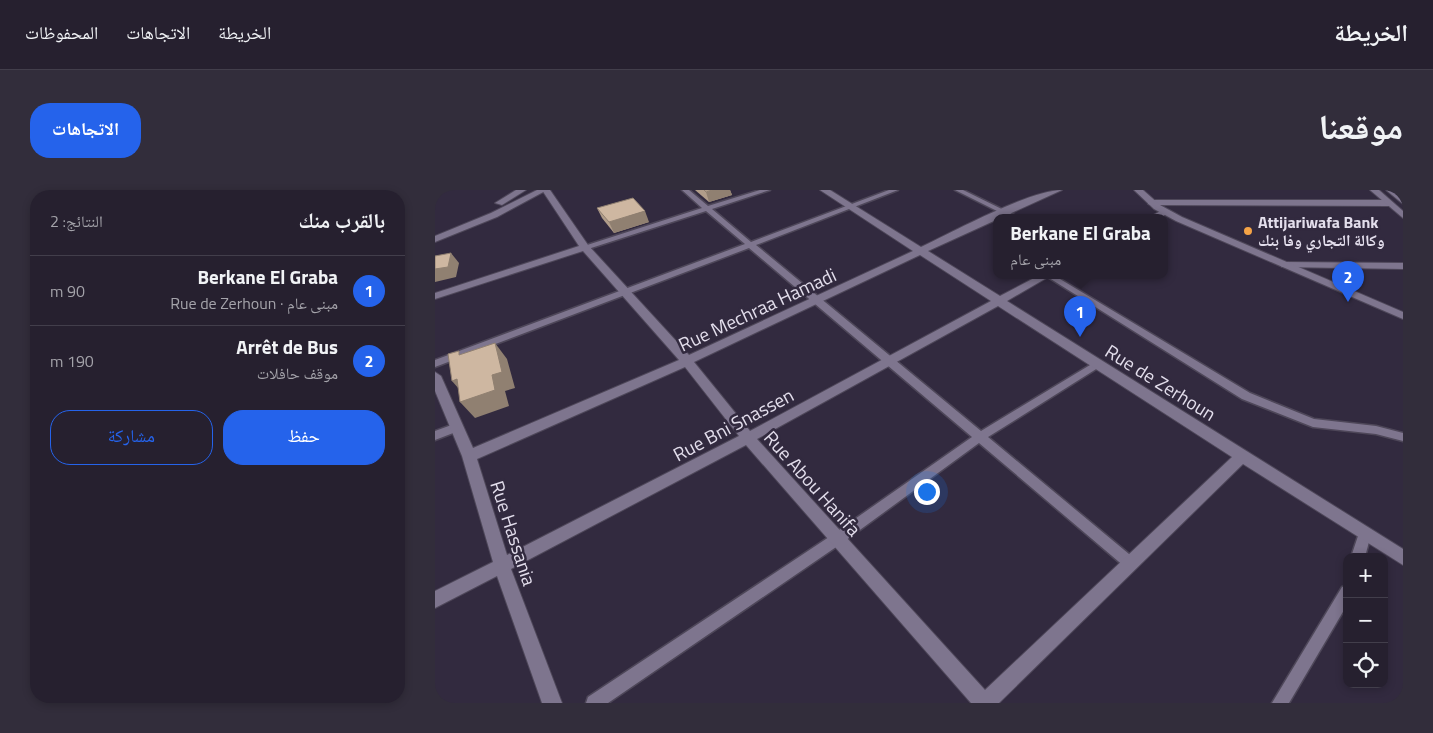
<!DOCTYPE html>
<html lang="ar">
<meta charset="utf-8">
<style>
body{margin:0;font-family:"Titillium Web","Noto Naskh Arabic",sans-serif;background:#322d3b;color:#f1f3f6;direction:rtl}
.controls{position:absolute;right:15px;bottom:15px;display:grid;overflow:hidden;border-radius:10px;box-shadow:0 2px 8px #0003}
.controls button{width:45px;height:45px;display:grid;place-items:center;padding:0;border:0;border-bottom:1px solid #423e4b;background:#26202f;color:#f1f3f6;font:25px sans-serif}
.you{position:absolute;left:491px;top:301px;width:18px;height:18px;margin:-12px;border:4px solid #fff;border-radius:50%;background:#1a73e8;box-shadow:0 0 0 8px #1a73e833}
.badge{display:grid;place-items:center;width:32px;height:32px;border-radius:50%;background:#2563eb;color:#fff;font-size:16px;font-weight:700}
.pin{position:absolute;translate:-50% -41px;filter:drop-shadow(0 1px 2px #0008)}
.pin::after{content:'';position:absolute;top:26px;width:18px;height:15px;background:inherit;clip-path:polygon(0 0,100% 0,50% 100%)}
.popup{position:absolute;left:558px;top:24px;width:175px;height:65px;box-sizing:border-box;display:grid;place-content:center;border-radius:10px;background:#26202f;filter:drop-shadow(0 1px 4px #0005);font-size:16px;white-space:nowrap;color:#a4a3aa}
.popup b{font-size:19px;color:#f1f3f6}
.popup::after{content:'';position:absolute;left:50%;top:100%;margin-left:-10px;border:10px solid transparent;border-top-color:#26202f}
.list{margin:0;padding:0;list-style:none}
h2{display:flex;justify-content:space-between;align-items:center;height:65px;margin:0;padding:0 20px;font-size:21px}
h2 small{font-size:16px;font-weight:400;color:#a4a3aa}
.list li{display:grid;grid-template-columns:32px 1fr auto;gap:15px;align-items:center;box-sizing:border-box;height:70px;padding:0 20px;border-top:1px solid #423e4b}
.list b{display:block;font-size:19px;white-space:nowrap}
.list p{margin:0;font-size:16px;white-space:nowrap;color:#a4a3aa}
.list em{font-size:16px;font-style:normal;color:#a4a3aa}
.actions{display:flex;gap:10px;padding:15px 20px}
.actions a{flex:1;padding:11px 0;border:1px solid #2563eb;border-radius:20px;text-align:center;font-size:18px;color:#2563eb}
.actions .main{background:#2563eb;color:#fff}
.icon{flex:none;width:28px;height:28px;fill:none;stroke:currentColor;stroke-width:2;stroke-linecap:round;stroke-linejoin:round}
.map{position:relative;flex:none;width:968px;height:513px;overflow:hidden;direction:ltr;border-radius:20px}
header{display:flex;align-items:center;gap:30px;box-sizing:border-box;height:70px;padding:0 25px;background:#26202f;border-bottom:1px solid #423e4b}
header strong{font-size:24px}
nav{display:flex;gap:28px;margin-inline-start:auto;font-size:18px}
.intro{display:flex;align-items:center;justify-content:space-between;box-sizing:border-box;height:120px;padding:0 30px}
h1{margin:0;font-size:35px}
.button{padding:12px 22px;border-radius:20px;background:#2563eb;color:#fff;font-size:18px;font-weight:700}
main{display:flex;gap:30px;padding:0 30px}
aside{flex:1;background:#26202f;border-radius:20px;box-shadow:0 2px 8px #0003}
.map>svg:first-child{display:block}
</style>
<header>
<strong>الخريطة</strong>
<nav><a>الخريطة</a><a>الاتجاهات</a><a>المحفوظات</a></nav>
</header>
<div class="intro"><h1>موقعنا</h1><a class="button">الاتجاهات</a></div>
<main>
<div class="map">
<svg width="968" height="513" viewBox="0 0 968 513">
<rect width="100%" height="100%" fill="#322a3f"/>
<g fill="none" stroke-linecap="round" stroke-linejoin="round">
<defs>
<g id="service">
<polygon points="247,0 254,0 273,16 325,0 335,0 277,19 316,52 454,0 463,0 321,55 546,241 660,172 666,172 668,174 666,176 553,247 700,369 702,373 700,377 695,379 690,377 544,253 407,353 173,513 151,513 153,507 397,345 537,247 314,58 0,177 0,170 310,54 271,21 153,59 146,57 267,18"/>
<polygon points="520,0 528,0 585,28 576,28"/>
<polygon points="611,86 620,86 815,203 879,229 941,236 968,243 968,251 941,244 878,237 807,209"/>
<polygon points="22,233 27,237 26,240 0,250 0,241"/>
<polygon points="930,338 935,340 936,344 930,367 916,367 925,340"/>
<polygon points="912,396 912,415 854,513 837,513 907,397"/>
</g>
<g id="minor">
<path d="M107,0h8l38,55 101,110 224,-104 -93,-61h10l91,57c32,-15 109,-57 141,-57l-134,61 72,45 38,-20h12l-43,25 396,248v16l-160,-101 -244,239h-28l-225,-258 -235,124 51,134h-20l-45,-127 -62,32v-17l58,-29 -31,-106 -27,-65v-19l6,4 32,72 206,-88 -96,-109 -148,48v-6l144,-47zM485,65l71,46 -241,130 -56,-69zM563,116l234,151 -247,233 -228,-251zM250,177l54,69 -232,119 -30,-96z"/>
<polygon points="713,10 954,10 958,13 954,16 716,15 713,14"/>
<path d="M729,19l4,3c-5,6 -13,7 -20,6z"/>
<polygon points="850,72 968,73 968,79 847,77 845,75"/>
</g>
<g id="tertiary">
<polygon points="81,0 91,0 67,15 60,13"/>
<polygon points="102,0 112,0 62,27 0,52 0,46 56,23"/>
<polygon points="699,0 708,0 725,15 747,27 968,122 968,129 741,31 719,19"/>
<polygon points="935,0 944,0 968,21 968,28"/>
<polygon points="951,0 960,0 968,7 968,14"/>
</g>
</defs>
<use href="#service" stroke="#4e4759" stroke-width="3"/>
<use href="#minor" stroke="#4e4759" stroke-width="2"/>
<use href="#tertiary" stroke="#4e4759" stroke-width="2"/>
<use href="#service" fill="#7e758e" fill-rule="evenodd"/>
<use href="#minor" fill="#7e758e" fill-rule="evenodd"/>
<use href="#tertiary" fill="#7e758e" fill-rule="evenodd"/>
</g>
<g fill="#b19d8a">
<polygon points="260,0 295,0 297,5 274,12"/>
<polygon points="162,18 214,32 179,43 167,28"/>
</g>
<g fill="#908071">
<polygon points="277,0 295,0 297,5 274,12 271,2"/>
<polygon points="210,21 214,32 179,43 174,32"/>
<polygon points="16,63 24,73 21,87 0,92 0,79"/>
<polygon points="60,153 72,169 80,198 70,201 74,216 40,228 25,212 57,185"/>
<polygon points="22,189 31,207 17,191"/>
</g>
<g fill="#ceb7a1" stroke="#908071">
<polygon points="269,0 277,0 271,2"/>
<polygon points="198,8 210,21 174,32 162,18"/>
<polygon points="16,63 13,77 0,79 0,66"/>
<polygon points="60,153 67,182 57,185 60,200 25,212 22,189 17,191 13,164 24,161 24,165"/>
</g>
<circle fill="#f5a346" stroke="#322a3f" stroke-width="2" cx="813" cy="41" r="5"/>
<g text-anchor="middle" dominant-baseline="central" stroke-width="5" stroke-linejoin="round" paint-order="stroke">
<g font-size="16" font-weight="bold" fill="#e3deec" stroke="#322a3f" text-anchor="start">
<text x="823" y="32">Attijariwafa Bank<tspan x="823" dy="18">وكالة التجاري وفا بنك</tspan></text>
</g>
<g font-size="19" fill="#e3deec" stroke="#322a3f">
<text transform="translate(322 119) rotate(-25)">Rue Mechraa Hamadi</text>
<text transform="translate(726 192) rotate(32)">Rue de Zerhoun</text>
<text transform="translate(298 234) rotate(-28)">Rue Bni Snassen</text>
<text transform="translate(378 293) rotate(48)">Rue Abou Hanifa</text>
<text transform="translate(79 343) rotate(72)">Rue Hassania</text>
</g>
</g>
</svg>
<div class="controls">
<button>+</button>
<button>−</button>
<button><svg class="icon" aria-label="locate" viewBox="0 0 24 24"><circle cx="12" cy="12" r="6"/><path d="M12 2v4M12 18v4M2 12h4M18 12h4"/></svg></button>
</div>
<div class="you"></div>
<div class="pin badge" style="left:645px;top:147px">1</div>
<div class="popup"><b>Berkane El Graba</b>مبنى عام</div>
<div class="pin badge" style="left:913px;top:112px">2</div>
</div>
<aside>
<h2>بالقرب منك<small>النتائج: 2</small></h2>
<ul class="list">
<li><span class="badge">1</span><div><b>Berkane El Graba</b><p>مبنى عام · Rue de Zerhoun</p></div><em>90 m</em></li>
<li><span class="badge">2</span><div><b>Arrêt de Bus</b><p>موقف حافلات</p></div><em>190 m</em></li>
</ul>
<div class="actions"><a class="main">حفظ</a><a>مشاركة</a></div>
</aside>
</main>
